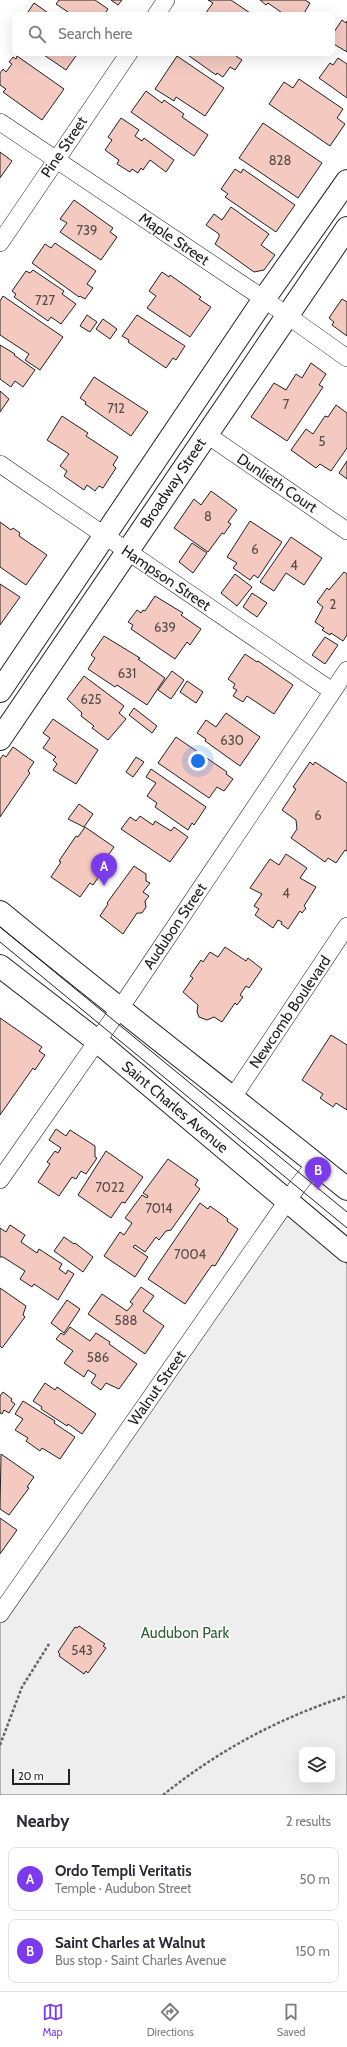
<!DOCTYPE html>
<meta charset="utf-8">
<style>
body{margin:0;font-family:Cabin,sans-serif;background:#f2f2f3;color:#2b2b33}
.controls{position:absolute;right:12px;bottom:12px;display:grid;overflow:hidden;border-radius:8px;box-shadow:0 4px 16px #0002}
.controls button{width:36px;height:36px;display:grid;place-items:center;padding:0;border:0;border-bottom:1px solid #e1e1e2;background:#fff;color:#2b2b33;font:20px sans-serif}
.scale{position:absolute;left:12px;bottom:10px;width:58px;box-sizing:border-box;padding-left:4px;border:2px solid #222;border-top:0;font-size:11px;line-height:14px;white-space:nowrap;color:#222;-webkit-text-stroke:3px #fff;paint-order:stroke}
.you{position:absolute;left:198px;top:761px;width:14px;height:14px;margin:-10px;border:3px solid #fff;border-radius:50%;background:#1a73e8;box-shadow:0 0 0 6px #1a73e833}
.badge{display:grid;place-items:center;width:26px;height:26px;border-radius:50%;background:#7c3aed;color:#fff;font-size:13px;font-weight:700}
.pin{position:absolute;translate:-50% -33px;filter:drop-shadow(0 1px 2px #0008)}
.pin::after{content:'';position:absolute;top:21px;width:14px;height:12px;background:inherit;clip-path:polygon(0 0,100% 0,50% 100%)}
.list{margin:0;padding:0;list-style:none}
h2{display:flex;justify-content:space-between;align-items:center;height:52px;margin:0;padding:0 16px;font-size:17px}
h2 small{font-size:13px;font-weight:400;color:#7c7c81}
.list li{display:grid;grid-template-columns:26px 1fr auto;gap:12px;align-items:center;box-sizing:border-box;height:64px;margin:0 8px 8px;padding:0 8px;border:1px solid #e1e1e2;border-radius:8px}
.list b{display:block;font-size:15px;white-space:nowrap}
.list p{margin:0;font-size:13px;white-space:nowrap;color:#7c7c81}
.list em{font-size:13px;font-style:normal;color:#7c7c81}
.icon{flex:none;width:22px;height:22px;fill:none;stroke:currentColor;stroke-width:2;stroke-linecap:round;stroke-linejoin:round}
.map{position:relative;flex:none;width:347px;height:1795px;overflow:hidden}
.search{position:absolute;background:#fff;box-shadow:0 4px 16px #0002;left:12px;right:12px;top:12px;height:44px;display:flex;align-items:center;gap:10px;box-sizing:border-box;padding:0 14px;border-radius:8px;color:#7c7c81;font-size:15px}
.sheet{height:196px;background:#fff}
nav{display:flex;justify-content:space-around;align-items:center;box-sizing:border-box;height:56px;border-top:1px solid #e1e1e2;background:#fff;font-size:11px;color:#7c7c81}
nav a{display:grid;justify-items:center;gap:2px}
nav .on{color:#7c3aed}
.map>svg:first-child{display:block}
</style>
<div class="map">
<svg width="347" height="1795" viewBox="0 0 347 1795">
<rect width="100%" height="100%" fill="#fff"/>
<path fill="#eee" stroke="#6f6f6f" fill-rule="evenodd" d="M285,1213l62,51v531h-347v-179zM302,1750h30v30h-30z"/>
<g fill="#f3c9c0" stroke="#222">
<polygon points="59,0 95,0 108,9 104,15 68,15 68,12 56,4"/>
<polygon points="111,0 122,0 118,5"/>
<polygon points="208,0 231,0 253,15 207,15 205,14 213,3"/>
<polygon points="260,0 305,0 310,3 303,15 285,15 268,3 266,5"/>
<polygon points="34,3 51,15 26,15"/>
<polygon points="342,20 346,23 347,21 347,52 332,43 332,35"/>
<polygon points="41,53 78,53 66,70"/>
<polygon points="185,53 236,53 236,56 242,60 235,70 230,67 223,77 217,73 216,75"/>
<polygon points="17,56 64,89 42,120 3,92 6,89 0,85 0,73 3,69 6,72 12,64 9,62 13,57 16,59"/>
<polygon points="177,56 224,88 205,116 176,97 174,101 155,89"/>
<polygon points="338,58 347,64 347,98 319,78 330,63 333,65"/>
<polygon points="299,79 343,109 337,118 345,124 330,146 269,104 284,82 293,88"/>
<polygon points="146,91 162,103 164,100 184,114 182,117 208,135 194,156 131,112"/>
<polygon points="121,118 139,130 135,136 142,141 144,138 174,160 166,172 150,160 143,170 141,168 138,173 132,169 130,172 117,164 119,160 105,150 112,140 108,137"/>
<polygon points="263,123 322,163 298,198 239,158"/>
<polygon points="0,152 12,161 0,178"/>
<polygon points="235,169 241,173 243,169 295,205 276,232 225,197 228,194 221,189"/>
<polygon points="74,200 113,228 110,232 117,237 101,260 60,232 67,223 60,219"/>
<polygon points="231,207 269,234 261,245 275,255 264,270 254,272 215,244 219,237 219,234 206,225 214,214 222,220"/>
<polygon points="55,243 96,271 87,284 93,288 85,299 80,296 79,297 32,263 45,244 51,248"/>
<polygon points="33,270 64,291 62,294 76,304 61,324 51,317 48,321 14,297 16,294 12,291 26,271 30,273"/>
<polygon points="162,272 169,277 170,275 201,297 199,299 211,307 190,337 147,308 156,296 149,291"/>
<polygon points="3,296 63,337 40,370 25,360 29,354 0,335 0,301"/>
<polygon points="342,299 347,302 347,336 332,325 334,322 329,318"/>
<polygon points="87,315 97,322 90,332 80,326"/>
<polygon points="137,315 185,346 176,360 173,358 166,368 128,342 129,340 122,336"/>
<polygon points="103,319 117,329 110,339 96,329"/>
<polygon points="0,345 15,354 14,355 35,370 23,387 15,381 11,387 0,379"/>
<polygon points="311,363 326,374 319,385 323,387 287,441 251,417 274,383 286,390 296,374 302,378"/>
<polygon points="94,377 148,412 131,436 85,404 86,402 80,398"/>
<polygon points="0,391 9,399 0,412"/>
<polygon points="336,405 347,413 347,448 331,471 320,464 316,468 291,450 306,429 313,434 325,416 328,417"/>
<polygon points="62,416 88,433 86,436 118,457 113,465 116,468 103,488 99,486 95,491 87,485 84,490 64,476 67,471 60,466 69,454 47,440"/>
<polygon points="347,461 347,479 339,473"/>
<polygon points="211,491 237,510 228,522 231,524 224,534 222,533 208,552 174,528 194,499 201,505"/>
<polygon points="250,521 282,542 258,578 254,575 250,580 233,568 237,563 227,557"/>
<polygon points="0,522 11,530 13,528 20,533 19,536 47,555 26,585 0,567"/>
<polygon points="291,537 322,558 304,585 286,573 274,591 260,582"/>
<polygon points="192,543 207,553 193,573 179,562"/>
<polygon points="344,572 347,574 347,635 343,641 331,633 330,635 322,630 324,628 315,622 323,607 317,602 327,588 329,590"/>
<polygon points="235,574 252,587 237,606 221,593"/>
<polygon points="0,584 20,597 0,625"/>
<polygon points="252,593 267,603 257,617 243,607"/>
<polygon points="155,596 183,613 181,615 201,629 190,645 187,642 175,659 131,629 133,625 128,622 137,610 141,613 143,610 145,611"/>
<polygon points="104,636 140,658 138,659 165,678 147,705 117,685 115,687 88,669 95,658 91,655"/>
<polygon points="325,637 338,645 325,664 312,655"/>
<polygon points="245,654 257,662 258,661 293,685 274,714 247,696 243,702 233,696 237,690 233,688 235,684 228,679"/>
<polygon points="172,671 184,680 171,699 158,690"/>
<polygon points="84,676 124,706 119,713 126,719 108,740 92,728 94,726 81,716 82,713 67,699"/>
<polygon points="187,681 203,692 196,703 180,692"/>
<polygon points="134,708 157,726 152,733 129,715"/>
<polygon points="226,713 260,737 240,766 205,741 206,739 197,733 206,720 216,727"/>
<polygon points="53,719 98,750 76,784 53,770 57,764 53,760 56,757 43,748 50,738 43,733"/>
<polygon points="176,737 227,772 226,774 233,779 224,791 217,787 209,798 158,763"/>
<polygon points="13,747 34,762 28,771 30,773 0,817 0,759 3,755 6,757"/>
<polygon points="136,757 144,762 133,777 126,772"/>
<polygon points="310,762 313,765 315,762 347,783 347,851 345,850 336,863 328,858 325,862 291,838 297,829 296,820 282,810 296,789 293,787"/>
<polygon points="151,769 206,807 194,825 192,823 188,830 155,807 157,803 147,796 156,783 146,777"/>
<polygon points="79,804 93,814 84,827 68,819"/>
<polygon points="140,816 153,825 155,821 171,831 174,827 188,837 170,862 121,829 130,817 136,821"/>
<polygon points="85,827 114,847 101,865 105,868 93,885 90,883 80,897 51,877 61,862 59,861 76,836 78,837"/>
<polygon points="286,854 307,868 300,878 316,887 304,906 306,908 302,913 300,911 288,929 281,924 282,922 278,920 273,928 255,915 259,909 254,906 262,894 250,888 270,859 279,865"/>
<polygon points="134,866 146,874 146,881 150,883 143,892 149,896 145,901 146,907 142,913 137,913 123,934 100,916 108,904 107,903"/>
<polygon points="225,947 246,961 248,958 262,969 249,988 246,986 240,995 243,997 237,1005 235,1003 222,1022 214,1017 207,1020 199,1017 197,1012 198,1005 183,992 193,978 190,976 201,960 203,962 210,952 218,957"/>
<polygon points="0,1018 42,1047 39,1051 45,1055 35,1070 33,1068 0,1115"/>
<polygon points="331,1035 347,1045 347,1110 336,1103 333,1107 320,1098 323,1094 302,1080"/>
<polygon points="56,1129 66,1136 70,1130 95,1146 95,1157 97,1158 86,1174 81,1171 76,1179 72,1177 59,1196 38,1182 50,1164 47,1162 55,1151 58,1153 61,1148 49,1140"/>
<polygon points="106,1151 143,1177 125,1203 122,1202 111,1218 78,1195"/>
<polygon points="168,1159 198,1180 195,1185 200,1189 171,1230 166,1231 159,1240 156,1237 145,1252 135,1245 133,1247 148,1257 135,1277 104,1256 120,1232 124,1235 132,1223 125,1218 142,1195 147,1198 148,1196 143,1193"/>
<polygon points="200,1203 208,1209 210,1206 228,1219 227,1221 238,1229 215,1266 212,1265 185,1304 148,1279"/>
<polygon points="10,1225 25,1235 21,1242 37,1253 39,1249 62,1264 59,1269 66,1274 68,1270 74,1274 58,1300 34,1284 32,1287 20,1279 25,1271 3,1257 0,1257 0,1228 6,1232"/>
<polygon points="64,1237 74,1244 75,1243 93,1257 83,1272 54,1251"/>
<polygon points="141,1287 154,1296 143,1311 164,1326 145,1354 88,1314 102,1294 127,1311 133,1304 130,1302"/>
<polygon points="0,1288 26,1306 23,1315 25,1317 2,1348 0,1346"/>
<polygon points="67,1300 80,1309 64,1333 51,1323"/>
<polygon points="70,1327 90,1341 96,1333 110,1342 109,1344 137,1364 119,1389 106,1383 101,1390 91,1383 96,1375 88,1370 84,1377 64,1363 73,1351 56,1339 61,1333 64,1335"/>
<polygon points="45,1383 55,1390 57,1387 96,1414 82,1434 68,1424 67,1426 41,1409 42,1407 33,1401"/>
<polygon points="3,1392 12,1399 11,1401 15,1404 9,1413 4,1410 2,1414 0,1413 0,1396"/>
<polygon points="23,1401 55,1421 54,1423 75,1437 60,1459 42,1448 40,1451 26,1441 28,1438 15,1430 23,1419 15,1414"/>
<polygon points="1,1454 34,1477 27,1487 29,1488 9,1515 0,1509"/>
<polygon points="0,1518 17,1530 0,1554"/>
<polygon points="79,1626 105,1644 103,1646 106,1648 88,1673 86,1671 84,1674 59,1656 60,1654 58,1652 75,1627 77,1628"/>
</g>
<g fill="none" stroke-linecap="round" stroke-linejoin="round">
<defs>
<g id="street">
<polyline points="156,15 166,0"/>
<polyline points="0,122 264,299 347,358"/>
<polyline points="0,243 129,53"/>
<polyline points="206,434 347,531"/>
<polyline points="0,464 332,691"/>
<polyline points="233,1097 347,926"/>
<polyline points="0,1180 119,1010 347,670"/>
<polyline points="0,1614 297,1187 316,1163"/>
</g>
<g id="secondary">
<polyline points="0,691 264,299 347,181"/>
<polyline points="0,739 347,228"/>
<path d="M0,912c114,94 232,184 347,277"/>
<polyline points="0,966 97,1041 347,1251"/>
</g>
</defs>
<use href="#street" stroke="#222" stroke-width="18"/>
<use href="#secondary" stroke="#222" stroke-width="24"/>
<g stroke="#646464" stroke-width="2.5" stroke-dasharray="3 2" stroke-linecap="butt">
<polyline points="0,1745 22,1687 49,1644"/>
<path d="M163,1795c56,-45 116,-77 184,-99"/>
</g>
<use href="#street" stroke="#fff" stroke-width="17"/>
<use href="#secondary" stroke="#fff" stroke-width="22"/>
<g stroke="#222" stroke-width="1">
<polyline points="0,927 347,1212"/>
<polyline points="0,942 347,1228"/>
</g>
</g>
<g text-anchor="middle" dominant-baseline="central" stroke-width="3" stroke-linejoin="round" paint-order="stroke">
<g font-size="13" fill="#564c4a">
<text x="280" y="160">828</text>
<text x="87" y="230">739</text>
<text x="45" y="300">727</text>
<text x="286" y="404">7</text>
<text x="116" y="408">712</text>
<text x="322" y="441">5</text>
<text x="208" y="516">8</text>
<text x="255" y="549">6</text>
<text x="294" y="565">4</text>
<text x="333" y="604">2</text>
<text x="165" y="627">639</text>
<text x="127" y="673">631</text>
<text x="91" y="699">625</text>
<text x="232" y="740">630</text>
<text x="318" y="815">6</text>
<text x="286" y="893">4</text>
<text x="110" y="1187">7022</text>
<text x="159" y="1208">7014</text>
<text x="190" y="1254">7004</text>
<text x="126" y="1320">588</text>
<text x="98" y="1357">586</text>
<text x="82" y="1650">543</text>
</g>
<g font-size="15" fill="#222" stroke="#fff">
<text transform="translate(64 147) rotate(-56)">Pine Street</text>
<text transform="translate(174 239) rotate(34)">Maple Street</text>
<text transform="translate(173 483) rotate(-56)">Broadway Street</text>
<text transform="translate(277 483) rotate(34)">Dunlieth Court</text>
<text transform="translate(166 578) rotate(34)">Hampson Street</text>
<text transform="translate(175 926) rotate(-56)">Audubon Street</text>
<text transform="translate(290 1012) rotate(-56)">Newcomb Boulevard</text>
<text transform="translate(175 1107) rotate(40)">Saint Charles Avenue</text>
<text transform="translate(157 1388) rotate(-55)">Walnut Street</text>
</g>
<g font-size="15" fill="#2f5e38" stroke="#fff">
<text x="185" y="1633">Audubon Park</text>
</g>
</g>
</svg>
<div class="controls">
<button><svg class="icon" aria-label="layers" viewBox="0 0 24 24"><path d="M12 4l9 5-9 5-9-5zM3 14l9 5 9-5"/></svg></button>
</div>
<div class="scale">20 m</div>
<div class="you"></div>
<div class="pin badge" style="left:104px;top:886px">A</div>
<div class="pin badge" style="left:318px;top:1190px">B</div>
<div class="search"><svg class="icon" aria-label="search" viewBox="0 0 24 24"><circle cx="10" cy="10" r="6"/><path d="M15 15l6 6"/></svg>Search here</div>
</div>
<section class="sheet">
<h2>Nearby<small>2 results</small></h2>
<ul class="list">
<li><span class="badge">A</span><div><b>Ordo Templi Veritatis</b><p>Temple · Audubon Street</p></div><em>50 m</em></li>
<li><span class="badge">B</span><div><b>Saint Charles at Walnut</b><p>Bus stop · Saint Charles Avenue</p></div><em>150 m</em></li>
</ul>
</section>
<nav>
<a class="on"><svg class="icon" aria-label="map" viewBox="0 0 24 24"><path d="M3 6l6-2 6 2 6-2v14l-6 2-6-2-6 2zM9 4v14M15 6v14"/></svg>Map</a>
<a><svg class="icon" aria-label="directions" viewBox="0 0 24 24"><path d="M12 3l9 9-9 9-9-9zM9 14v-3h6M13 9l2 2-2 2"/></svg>Directions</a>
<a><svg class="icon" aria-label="saved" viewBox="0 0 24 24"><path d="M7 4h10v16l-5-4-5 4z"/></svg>Saved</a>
</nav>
